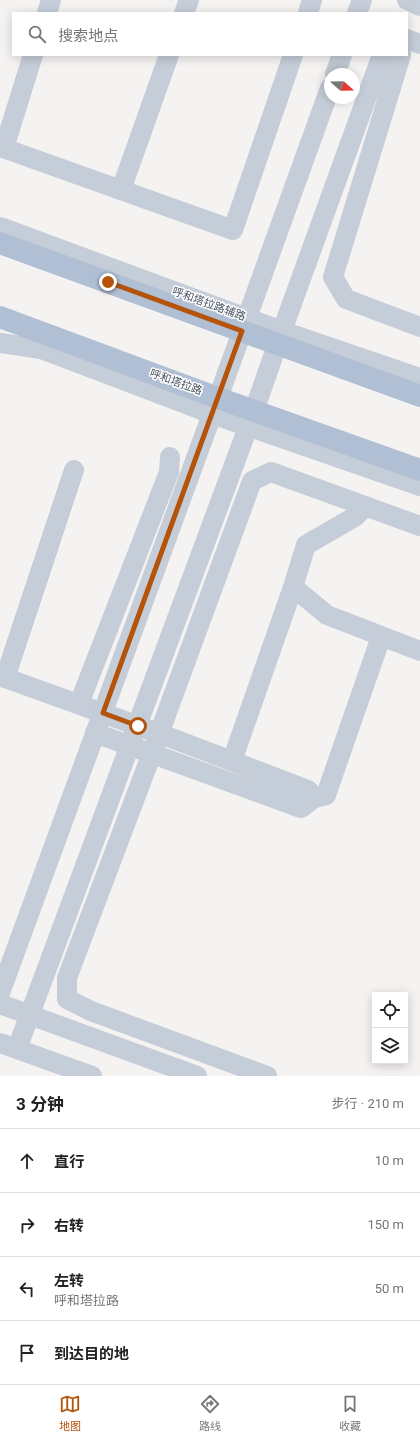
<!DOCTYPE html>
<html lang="zh">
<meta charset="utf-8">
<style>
body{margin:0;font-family:Roboto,"Noto Sans SC",sans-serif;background:#f6f6f6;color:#222}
.controls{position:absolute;right:12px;bottom:12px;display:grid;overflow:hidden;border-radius:0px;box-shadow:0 2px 10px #0003}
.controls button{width:36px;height:36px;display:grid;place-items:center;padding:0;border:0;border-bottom:1px solid #e0e0e0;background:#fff;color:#222;font:20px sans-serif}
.compass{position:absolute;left:324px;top:68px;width:36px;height:36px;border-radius:50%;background:#fff;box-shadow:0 2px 10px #0003;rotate:110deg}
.stop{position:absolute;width:12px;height:12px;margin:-9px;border:3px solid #b45309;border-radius:50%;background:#fff}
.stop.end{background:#b45309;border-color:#fff;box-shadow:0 1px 4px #0008}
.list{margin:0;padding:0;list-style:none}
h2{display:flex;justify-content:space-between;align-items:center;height:52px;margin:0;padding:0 16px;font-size:17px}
h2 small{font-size:13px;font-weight:400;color:#767676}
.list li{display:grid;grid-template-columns:26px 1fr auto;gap:12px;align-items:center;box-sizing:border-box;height:64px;padding:0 16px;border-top:1px solid #e0e0e0}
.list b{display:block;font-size:15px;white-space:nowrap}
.list p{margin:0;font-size:13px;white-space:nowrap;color:#767676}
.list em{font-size:13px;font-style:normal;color:#767676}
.icon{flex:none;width:22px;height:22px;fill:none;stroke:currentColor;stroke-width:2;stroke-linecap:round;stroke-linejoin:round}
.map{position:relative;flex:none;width:420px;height:1076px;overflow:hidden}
.search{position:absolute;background:#fff;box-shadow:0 2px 10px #0003;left:12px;right:12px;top:12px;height:44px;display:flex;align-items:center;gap:10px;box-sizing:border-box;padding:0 14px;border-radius:0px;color:#767676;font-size:15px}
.sheet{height:308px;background:#fff}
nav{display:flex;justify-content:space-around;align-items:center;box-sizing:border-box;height:56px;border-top:1px solid #e0e0e0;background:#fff;font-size:11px;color:#767676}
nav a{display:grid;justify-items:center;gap:2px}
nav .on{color:#b45309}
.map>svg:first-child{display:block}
</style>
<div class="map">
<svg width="420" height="1076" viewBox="0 0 420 1076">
<rect width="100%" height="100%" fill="#f5f2f2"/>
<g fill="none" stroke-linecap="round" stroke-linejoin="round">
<g stroke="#c5cdd8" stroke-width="20">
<polyline points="407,0 420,6"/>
<polyline points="47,13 51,0"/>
<polyline points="184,13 189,0"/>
<polyline points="308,13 312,0"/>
<polyline points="357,13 362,0"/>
<polyline points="407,39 420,44"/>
<polyline points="401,55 333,277 346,299 420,327"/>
<polyline points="335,74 342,55"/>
<polyline points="0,147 233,230 293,55"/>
<polyline points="4,148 33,55"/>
<polyline points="121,190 169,55"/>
<polyline points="0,227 282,331 420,378"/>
<polyline points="0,343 41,349 212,414 420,486"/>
<polyline points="365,506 356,516 306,545 293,587 327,615 420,651"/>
<polyline points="0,676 158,733 308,790 314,798 301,808 95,733"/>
<polyline points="5,678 74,470"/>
<polyline points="79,704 169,472 170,457"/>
<polyline points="232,761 293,587"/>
<polyline points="314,798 326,795 381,637"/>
<polyline points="0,993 218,398 330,88"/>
<polyline points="0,1004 197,1076"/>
<polyline points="0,1043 92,1076"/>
<polyline points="17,1049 254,411 282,331 382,55"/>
<polyline points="267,1076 91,1011 67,999 67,978 152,753 252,481 271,472 420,526"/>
</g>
<g stroke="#b0bfd3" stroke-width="22">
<polyline points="0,243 420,396"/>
<polyline points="0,317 218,398 420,470"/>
</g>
</g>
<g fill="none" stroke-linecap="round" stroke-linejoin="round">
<polyline stroke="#b45309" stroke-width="5" points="108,282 242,331 103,713 138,726"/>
</g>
<g text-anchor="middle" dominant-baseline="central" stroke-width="3" stroke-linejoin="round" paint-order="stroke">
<g font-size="11" fill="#485362" stroke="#fff">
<text transform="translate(209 304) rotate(20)">呼和塔拉路辅路</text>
<text transform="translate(176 382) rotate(20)">呼和塔拉路</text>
</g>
</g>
</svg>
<div class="controls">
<button><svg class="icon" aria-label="locate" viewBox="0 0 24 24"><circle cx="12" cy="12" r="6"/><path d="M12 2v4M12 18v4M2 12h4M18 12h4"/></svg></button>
<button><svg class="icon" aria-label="layers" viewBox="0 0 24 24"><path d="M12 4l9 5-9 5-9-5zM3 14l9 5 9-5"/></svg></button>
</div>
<svg class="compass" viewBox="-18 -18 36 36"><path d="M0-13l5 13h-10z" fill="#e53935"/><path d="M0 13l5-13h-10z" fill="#767676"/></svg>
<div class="stop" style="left:138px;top:726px"></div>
<div class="stop end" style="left:108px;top:282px"></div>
<div class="search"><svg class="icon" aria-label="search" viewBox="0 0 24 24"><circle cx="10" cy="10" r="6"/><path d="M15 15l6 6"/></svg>搜索地点</div>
</div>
<section class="sheet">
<h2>3 分钟<small>步行 · 210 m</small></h2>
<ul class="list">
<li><svg class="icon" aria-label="ahead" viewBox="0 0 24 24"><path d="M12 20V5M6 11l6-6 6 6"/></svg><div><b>直行</b></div><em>10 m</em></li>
<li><svg class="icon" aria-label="right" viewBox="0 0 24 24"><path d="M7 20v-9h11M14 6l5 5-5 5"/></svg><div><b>右转</b></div><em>150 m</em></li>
<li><svg class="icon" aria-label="left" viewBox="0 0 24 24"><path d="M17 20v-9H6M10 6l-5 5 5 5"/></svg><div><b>左转</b><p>呼和塔拉路</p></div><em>50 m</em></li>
<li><svg class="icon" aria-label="arrive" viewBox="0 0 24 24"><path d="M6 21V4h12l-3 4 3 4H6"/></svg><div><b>到达目的地</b></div></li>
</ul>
</section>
<nav>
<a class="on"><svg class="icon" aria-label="map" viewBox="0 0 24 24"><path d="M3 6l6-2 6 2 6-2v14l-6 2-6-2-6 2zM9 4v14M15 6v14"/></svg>地图</a>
<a><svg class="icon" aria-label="directions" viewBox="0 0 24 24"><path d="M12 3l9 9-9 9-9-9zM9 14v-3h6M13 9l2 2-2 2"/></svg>路线</a>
<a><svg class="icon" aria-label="saved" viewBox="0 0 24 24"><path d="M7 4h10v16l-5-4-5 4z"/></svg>收藏</a>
</nav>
